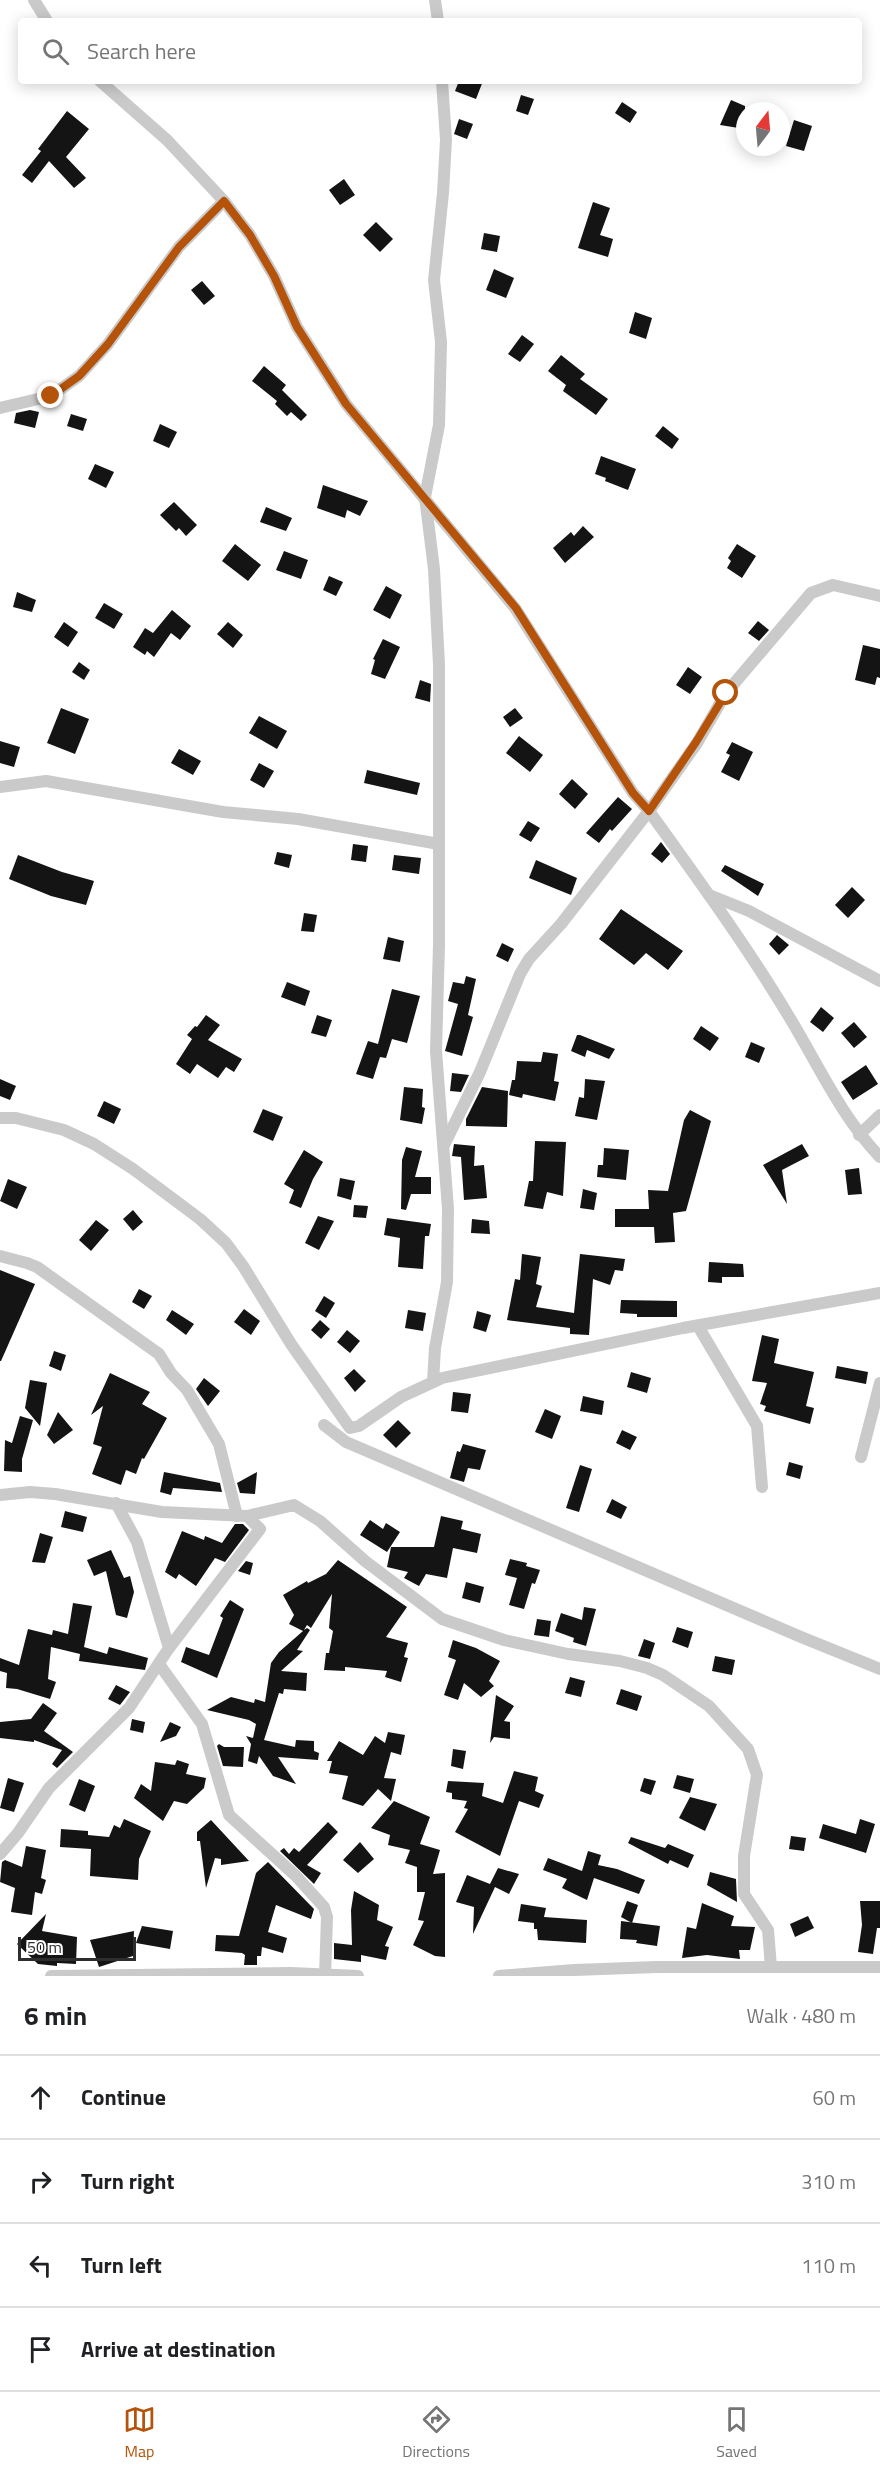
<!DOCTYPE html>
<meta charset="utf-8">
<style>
body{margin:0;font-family:"Titillium Web",sans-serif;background:#f2f2f2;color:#202124}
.compass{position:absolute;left:736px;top:102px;width:54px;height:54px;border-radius:50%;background:#fff;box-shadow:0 3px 15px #0003;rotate:16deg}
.scale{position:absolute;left:18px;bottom:15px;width:118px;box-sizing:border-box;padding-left:6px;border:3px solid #2d2d2d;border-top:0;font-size:16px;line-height:21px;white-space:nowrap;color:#2d2d2d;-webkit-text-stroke:4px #fff;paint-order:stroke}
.stop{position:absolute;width:18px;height:18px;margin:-14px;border:4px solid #b45309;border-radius:50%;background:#fff}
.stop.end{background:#b45309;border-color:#fff;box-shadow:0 2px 6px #0008}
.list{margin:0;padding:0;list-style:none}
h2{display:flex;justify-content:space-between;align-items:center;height:78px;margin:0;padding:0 24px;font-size:26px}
h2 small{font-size:20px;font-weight:400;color:#757577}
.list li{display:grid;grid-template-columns:39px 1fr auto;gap:18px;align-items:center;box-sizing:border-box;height:84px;padding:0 24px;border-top:2px solid #e0e0e0}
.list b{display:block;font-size:22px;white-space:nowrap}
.list em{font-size:20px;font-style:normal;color:#757577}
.icon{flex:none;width:33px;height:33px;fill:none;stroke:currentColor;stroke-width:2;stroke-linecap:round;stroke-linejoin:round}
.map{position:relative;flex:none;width:880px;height:1976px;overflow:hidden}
.search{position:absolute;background:#fff;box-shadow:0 3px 15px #0003;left:18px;right:18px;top:18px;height:66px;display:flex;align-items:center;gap:15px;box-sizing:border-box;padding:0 21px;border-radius:6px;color:#757577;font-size:22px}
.sheet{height:414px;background:#fff}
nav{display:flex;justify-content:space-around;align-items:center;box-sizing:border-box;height:84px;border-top:2px solid #e0e0e0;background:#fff;font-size:16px;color:#757577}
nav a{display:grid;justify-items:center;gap:3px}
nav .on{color:#b45309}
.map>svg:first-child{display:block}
</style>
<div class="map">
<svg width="880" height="1976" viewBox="0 0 880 1976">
<rect width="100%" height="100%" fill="#fff"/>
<g fill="#141414">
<polygon points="459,81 483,81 476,99 455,91"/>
<polygon points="521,95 534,99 528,115 516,111"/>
<polygon points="731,100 745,106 745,129 720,125"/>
<polygon points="622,102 637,112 630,123 615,113"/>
<polygon points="67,111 89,129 66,157 86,178 74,188 49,161 32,183 22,175 41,151 38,149"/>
<polygon points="459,119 473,124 467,139 454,134"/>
<polygon points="794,120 812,126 804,151 786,146"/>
<polygon points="344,179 355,195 340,205 329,190"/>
<polygon points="593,202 610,208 600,235 613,239 608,257 578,248"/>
<polygon points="376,222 393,239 380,252 363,235"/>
<polygon points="484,233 500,236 497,252 481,249"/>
<polygon points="494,269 514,278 506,298 486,290"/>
<polygon points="202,281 215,296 204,305 191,290"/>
<polygon points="635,312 652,318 646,339 629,333"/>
<polygon points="522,335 534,344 520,362 508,354"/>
<polygon points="561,355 585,374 580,379 608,399 596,415 563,391 566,385 548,371"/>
<polygon points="264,366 286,385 282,390 307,415 301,421 291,412 287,416 275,404 277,401 252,381"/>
<polygon points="30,410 39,412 35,428 14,423 16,413"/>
<polygon points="71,414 87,419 83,431 67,426"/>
<polygon points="160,424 177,432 169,448 153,441"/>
<polygon points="663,426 679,439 672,449 655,436"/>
<polygon points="601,456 636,469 628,490 605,481 606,478 595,474"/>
<polygon points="95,464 114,472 106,488 88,479"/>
<polygon points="323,485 368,501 360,516 347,510 345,518 317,508"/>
<polygon points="174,502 197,525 186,536 179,528 176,531 160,515"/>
<polygon points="266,507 292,518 286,531 260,522"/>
<polygon points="583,526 594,537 565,563 553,548 571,532 574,536"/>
<polygon points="235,544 261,565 248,581 222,561"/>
<polygon points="737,544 756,556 742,578 727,568 731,561 728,558"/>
<polygon points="284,551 308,560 301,579 276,570"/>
<polygon points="329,576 343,582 336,596 323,590"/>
<polygon points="386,586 402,595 390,619 373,610"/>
<polygon points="17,592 36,600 32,612 13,607"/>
<polygon points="104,603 123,614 114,629 95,618"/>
<polygon points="172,610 191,626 180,640 171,633 154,657 147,651 145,655 133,647 145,628 153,633"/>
<polygon points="758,621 769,630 759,641 748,633"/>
<polygon points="64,622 78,632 68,647 54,637"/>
<polygon points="228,622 243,635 233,648 217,634"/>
<polygon points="383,639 400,647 385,679 371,674 375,660 373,659"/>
<polygon points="863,645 880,649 880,678 877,677 875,685 855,680"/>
<polygon points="79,662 90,670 84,680 72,672"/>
<polygon points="688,667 702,677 690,694 676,685"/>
<polygon points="420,680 431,684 430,702 415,698"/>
<polygon points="61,708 89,719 75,754 47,743"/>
<polygon points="515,708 523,718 510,727 503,717"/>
<polygon points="259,716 287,731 277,749 249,733"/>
<polygon points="519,736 543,755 530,772 506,753"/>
<polygon points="0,741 20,747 14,767 0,763"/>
<polygon points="732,742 753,752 739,781 721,772 730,755 726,753"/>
<polygon points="179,749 201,761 193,775 171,763"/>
<polygon points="259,763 274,771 264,788 250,780"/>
<polygon points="367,770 420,783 417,795 364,783"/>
<polygon points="572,779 588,794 575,809 559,794"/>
<polygon points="618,797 632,809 612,831 610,829 599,843 586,833"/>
<polygon points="528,821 540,828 531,842 519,835"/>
<polygon points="661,842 670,854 662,863 651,854"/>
<polygon points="353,844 368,846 366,862 351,860"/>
<polygon points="277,852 292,855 289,868 274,864"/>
<polygon points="18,855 62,872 94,881 86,905 51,896 9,879"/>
<polygon points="394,855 421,858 419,874 392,870"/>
<polygon points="536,860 577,878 571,895 529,878"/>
<polygon points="725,865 764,884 758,896 721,871"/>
<polygon points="852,887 865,900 848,918 835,905"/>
<polygon points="621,909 683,951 668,970 646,953 634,965 599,939"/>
<polygon points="304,913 317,915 314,932 301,931"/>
<polygon points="777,935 789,945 779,955 769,944"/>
<polygon points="388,937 404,941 400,962 383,959"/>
<polygon points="502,943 514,949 508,962 496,956"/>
<polygon points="466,976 476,979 468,1015 473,1017 462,1056 445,1051 458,1004 448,1001 453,982 464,984"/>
<polygon points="287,982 310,991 305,1006 281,997"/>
<polygon points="392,989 420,996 407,1043 392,1039 386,1058 380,1057 373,1079 356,1074 368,1041 378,1044"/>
<polygon points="821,1007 834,1018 823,1032 810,1022"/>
<polygon points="206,1015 220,1025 208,1040 242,1059 234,1072 226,1067 218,1078 197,1064 190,1074 176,1064 192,1039 187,1035 195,1026 197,1027"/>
<polygon points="317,1015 332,1020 326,1037 311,1033"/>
<polygon points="854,1022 867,1037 854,1048 841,1033"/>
<polygon points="701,1026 719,1038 710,1051 693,1039"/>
<polygon points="577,1035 580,1035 615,1049 609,1059 587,1050 585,1057 571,1051"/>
<polygon points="751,1042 765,1048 759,1063 745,1057"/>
<polygon points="543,1052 558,1054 554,1081 559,1082 555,1101 523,1094 522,1098 509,1095 512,1080 515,1080 517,1061 541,1062"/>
<polygon points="866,1065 878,1084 853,1100 841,1082"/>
<polygon points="452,1073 469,1075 461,1092 450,1091"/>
<polygon points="0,1079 16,1086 10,1100 0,1096"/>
<polygon points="585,1079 605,1081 597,1120 575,1116 579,1097 584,1098"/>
<polygon points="404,1087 423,1089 422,1107 425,1108 422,1124 400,1120"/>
<polygon points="482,1087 508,1091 507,1127 466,1126 466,1119"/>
<polygon points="104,1101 121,1109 114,1124 97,1116"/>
<polygon points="263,1109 283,1117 273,1141 253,1132"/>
<polygon points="690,1110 711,1121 686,1211 673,1213 675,1242 655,1243 654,1227 615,1227 615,1209 649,1209 648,1190 668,1191 684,1120"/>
<polygon points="535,1141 566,1142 563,1196 547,1192 543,1209 524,1206 529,1181 533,1181"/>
<polygon points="454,1144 475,1146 474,1166 484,1165 487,1198 464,1200 461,1157 452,1156"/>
<polygon points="802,1144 809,1156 782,1170 787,1204 763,1165"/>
<polygon points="406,1147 422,1151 415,1177 431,1177 431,1194 411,1194 406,1210 401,1209 402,1160"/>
<polygon points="604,1148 629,1150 626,1180 597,1177 598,1165 603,1165"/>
<polygon points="304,1150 323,1162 313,1179 301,1208 289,1203 294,1190 284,1184"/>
<polygon points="859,1168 862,1194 848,1195 845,1170"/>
<polygon points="340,1178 355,1181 351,1200 337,1196"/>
<polygon points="8,1179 27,1187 17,1209 0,1201"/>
<polygon points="583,1189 597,1193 594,1210 580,1208"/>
<polygon points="354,1205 368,1206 366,1218 353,1217"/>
<polygon points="133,1210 143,1222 133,1231 123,1219"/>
<polygon points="318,1216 334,1221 319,1250 305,1243"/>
<polygon points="387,1218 431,1224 429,1236 425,1236 423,1269 398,1267 400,1238 384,1235"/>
<polygon points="472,1219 489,1221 490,1234 471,1233"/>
<polygon points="96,1220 109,1230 91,1251 79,1240"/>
<polygon points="522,1254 541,1257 536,1284 542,1286 536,1307 574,1313 580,1254 625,1259 623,1271 615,1270 610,1285 593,1279 589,1335 570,1334 570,1328 507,1320 515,1279 520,1280"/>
<polygon points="709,1262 743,1264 744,1277 722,1277 722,1283 708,1282"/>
<polygon points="0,1270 35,1284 1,1361 0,1361"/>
<polygon points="139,1289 152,1296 144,1309 132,1302"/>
<polygon points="324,1296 335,1303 326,1318 315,1311"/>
<polygon points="621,1300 677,1301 677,1317 637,1317 637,1314 620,1313"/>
<polygon points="244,1309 260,1321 251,1335 234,1322"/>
<polygon points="172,1310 194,1324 186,1335 166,1320"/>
<polygon points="408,1310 426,1313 423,1331 405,1328"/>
<polygon points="477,1311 491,1315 486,1332 473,1328"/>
<polygon points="320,1320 330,1329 321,1339 311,1330"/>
<polygon points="347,1330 360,1341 350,1353 337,1342"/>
<polygon points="762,1335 779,1339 774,1363 814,1372 806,1406 814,1408 810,1424 764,1411 766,1406 760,1404 767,1383 752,1381"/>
<polygon points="54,1351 66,1355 61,1371 49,1366"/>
<polygon points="837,1366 868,1372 866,1384 835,1378"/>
<polygon points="354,1369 366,1381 355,1392 344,1378"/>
<polygon points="631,1372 651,1378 647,1393 627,1387"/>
<polygon points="110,1373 150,1392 142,1404 167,1418 144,1459 142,1458 136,1474 126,1470 121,1485 92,1474 102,1447 93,1444 103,1406 91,1415"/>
<polygon points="204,1378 220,1391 208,1406 196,1389"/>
<polygon points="30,1380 47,1383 40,1426 25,1408"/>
<polygon points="453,1392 471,1394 468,1413 451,1411"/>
<polygon points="583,1396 604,1401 602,1415 580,1411"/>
<polygon points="545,1409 561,1416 552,1439 535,1432"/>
<polygon points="58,1412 73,1430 54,1444 47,1435"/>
<polygon points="20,1416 33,1420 22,1459 22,1472 4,1471 5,1440 12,1443"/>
<polygon points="398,1420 411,1433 396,1448 383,1435"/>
<polygon points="622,1430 637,1437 630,1450 616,1443"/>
<polygon points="463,1444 486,1450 480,1470 468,1468 464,1482 450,1478 457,1451 460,1452"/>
<polygon points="789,1462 803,1466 800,1479 786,1475"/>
<polygon points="580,1465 592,1469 579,1512 566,1508"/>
<polygon points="164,1472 220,1483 222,1492 173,1488 171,1495 160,1492"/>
<polygon points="257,1472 255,1494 240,1493 237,1483"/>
<polygon points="612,1499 627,1507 621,1519 606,1512"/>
<polygon points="65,1511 87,1517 83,1532 61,1527"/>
<polygon points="441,1516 463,1521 461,1529 481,1534 477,1553 453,1548 447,1578 426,1574 419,1586 404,1578 408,1572 387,1567 391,1547 434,1547"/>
<polygon points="370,1520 383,1529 386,1523 400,1532 387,1552 360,1535"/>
<polygon points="235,1524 243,1524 249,1530 225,1562 215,1558 196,1586 179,1574 176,1579 165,1572 182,1531 204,1540 205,1536 222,1543"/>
<polygon points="40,1533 53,1537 45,1563 32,1562"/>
<polygon points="111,1550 124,1578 130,1576 134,1592 127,1618 116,1615 106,1571 94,1576 87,1560"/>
<polygon points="510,1559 527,1563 526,1566 540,1570 535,1584 532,1583 524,1609 509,1605 517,1578 505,1575"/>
<polygon points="338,1560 407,1607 386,1637 408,1643 404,1657 408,1658 401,1682 385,1677 387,1671 345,1667 345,1671 324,1670 326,1653 329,1653 333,1631 329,1628 332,1594 311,1628 307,1625 304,1630 307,1628 310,1630 297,1650 303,1651 281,1671 307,1673 306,1691 284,1689 283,1694 279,1693 264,1740 295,1747 296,1740 314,1741 314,1751 319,1753 318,1760 278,1757 296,1784 273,1776 259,1756 257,1764 248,1761 251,1744 246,1736 253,1738 256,1724 249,1720 207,1710 231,1697 254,1703 255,1699 265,1702 271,1663 279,1652 303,1631 289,1624 294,1615 283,1595 307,1581 308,1583 326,1574"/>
<polygon points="246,1561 253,1563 250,1575 238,1571"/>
<polygon points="466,1582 484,1587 480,1603 462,1598"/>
<polygon points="230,1600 244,1609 217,1678 181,1662 186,1647 209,1655 223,1618 220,1616"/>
<polygon points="73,1603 92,1606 84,1647 107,1654 109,1647 148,1658 145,1670 79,1661 80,1654 51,1647 48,1679 56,1682 50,1699 17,1689 6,1688 7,1673 0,1671 0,1658 19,1665 28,1629 52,1635 53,1630 68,1634"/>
<polygon points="584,1607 596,1609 586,1646 573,1642 574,1638 555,1631 561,1613 582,1620"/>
<polygon points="537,1619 551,1621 549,1637 534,1635"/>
<polygon points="677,1627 693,1632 688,1648 672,1642"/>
<polygon points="644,1639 655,1643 650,1659 638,1656"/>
<polygon points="453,1640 476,1648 500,1661 489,1681 494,1686 481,1697 464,1683 458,1700 444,1695 456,1660 448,1657"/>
<polygon points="715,1656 735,1660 732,1675 712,1671"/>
<polygon points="570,1677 585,1681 581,1697 565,1693"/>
<polygon points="116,1685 130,1692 120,1705 108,1699"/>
<polygon points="621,1689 642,1696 637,1711 616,1704"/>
<polygon points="496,1695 514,1706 504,1721 510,1722 510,1739 494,1737 490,1743"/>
<polygon points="43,1703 57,1713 44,1731 73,1752 57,1768 52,1764 62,1750 34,1740 34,1742 0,1738 0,1722 31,1719"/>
<polygon points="132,1719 145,1722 143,1733 130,1730"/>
<polygon points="170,1722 181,1727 176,1736 160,1742"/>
<polygon points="388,1732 405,1735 401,1755 391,1752 384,1778 396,1779 391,1801 378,1789 363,1806 342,1799 348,1776 329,1773 332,1761 327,1761 339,1741 363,1755 375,1736 385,1743"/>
<polygon points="219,1744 224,1747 244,1747 243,1767 223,1766 217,1746"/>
<polygon points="453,1749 466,1751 463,1769 451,1766"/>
<polygon points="177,1760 189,1764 186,1774 206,1778 204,1788 187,1804 174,1801 163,1821 134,1798 141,1784 151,1791 155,1762 175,1765"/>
<polygon points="514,1771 538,1777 535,1791 544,1795 539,1808 519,1801 500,1856 455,1832 468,1809 464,1808 467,1801 452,1799 452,1793 446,1792 448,1781 484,1783 482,1796 503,1803"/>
<polygon points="677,1775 694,1779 690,1793 673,1788"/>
<polygon points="8,1778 24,1783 14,1812 0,1808"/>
<polygon points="644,1778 656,1781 651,1795 640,1791"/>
<polygon points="79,1779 95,1786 85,1812 69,1805"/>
<polygon points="690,1797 717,1804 705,1831 679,1818"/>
<polygon points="394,1801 430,1817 420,1844 440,1850 433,1874 445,1873 445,1957 435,1956 413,1945 424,1921 418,1920 425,1892 417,1892 417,1867 405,1863 410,1850 388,1845 390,1835 371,1828"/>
<polygon points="124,1819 151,1831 139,1859 138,1880 90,1876 91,1849 60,1847 61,1829 88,1831 88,1835 109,1837 114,1825 120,1828"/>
<polygon points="860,1819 875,1824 866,1853 819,1838 823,1824 856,1834"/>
<polygon points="211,1820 249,1861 221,1865 221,1859 215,1858 206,1888 200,1841 197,1841 197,1832"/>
<polygon points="328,1822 338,1832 307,1865 321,1873 314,1884 280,1851 284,1848 289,1854 294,1848 299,1852"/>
<polygon points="791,1836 806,1838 804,1851 789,1849"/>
<polygon points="631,1837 665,1848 668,1844 694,1855 688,1868 670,1860 668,1864 628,1843"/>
<polygon points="360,1842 374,1859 358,1873 343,1860"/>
<polygon points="26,1846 46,1850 41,1878 46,1880 42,1894 35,1892 32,1915 11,1912 15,1888 0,1882 2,1862 5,1860 22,1867"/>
<polygon points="588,1851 601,1855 598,1865 617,1869 645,1880 639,1894 594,1878 587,1900 562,1888 567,1879 543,1870 548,1858 582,1871"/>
<polygon points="268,1862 314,1909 311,1919 276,1905 268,1932 287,1938 283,1953 262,1947 261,1956 257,1956 257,1965 244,1965 245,1955 242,1953 215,1951 216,1935 239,1936 256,1873"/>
<polygon points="498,1868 519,1874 509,1894 495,1887 473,1934 474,1907 456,1902 467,1875 490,1884"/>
<polygon points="710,1872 736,1879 737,1902 707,1885"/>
<polygon points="354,1891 379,1905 377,1920 393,1927 385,1946 389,1947 386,1960 361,1955 361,1962 334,1959 334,1943 352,1945 351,1910"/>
<polygon points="627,1901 638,1905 632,1923 621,1917"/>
<polygon points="860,1901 880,1901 880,1928 877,1928 873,1954 858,1952 862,1925"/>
<polygon points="702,1903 734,1916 731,1926 755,1927 750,1950 739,1950 740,1959 707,1955 682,1958 687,1927 696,1929"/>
<polygon points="521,1904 546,1908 544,1917 587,1920 586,1943 538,1940 537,1929 534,1929 534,1923 518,1921"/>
<polygon points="46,1914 42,1931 77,1937 76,1964 57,1963 57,1966 38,1964 17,1944"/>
<polygon points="808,1916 814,1928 795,1937 790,1924"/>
<polygon points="621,1921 660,1926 657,1946 636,1943 637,1940 620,1939"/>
<polygon points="142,1926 173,1931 170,1949 136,1943"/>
<polygon points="134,1931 133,1956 99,1967 90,1940"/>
</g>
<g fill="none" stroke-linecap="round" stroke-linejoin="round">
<g stroke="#cacaca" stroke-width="12">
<polyline points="34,0 47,21"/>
<polyline points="435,0 438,21"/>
<path d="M100,81l67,59 57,61 26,34 24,41 23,51 49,77 169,204 118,185 16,18c48,67 97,134 139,204 30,49 52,100 92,142"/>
<polyline points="0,408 51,396 79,376 108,344 179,247 224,201"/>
<polyline points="0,787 46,781 223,812 298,819 439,844"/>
<polyline points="709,895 749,911 880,981"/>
<polyline points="0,1118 16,1118 64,1130 94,1144 133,1169 200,1219 226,1243 243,1266 291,1344 350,1428 359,1426 401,1397 442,1378 683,1328 880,1293"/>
<polyline points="859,1135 880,1115"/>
<polyline points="444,1145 480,1072 520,974 529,959 561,924 649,811 697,743 726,693 811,593 833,585 880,596"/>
<polyline points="0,1256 27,1263 37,1267 159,1354 171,1373 187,1390 219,1444 237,1516"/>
<polyline points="698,1326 757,1426 762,1487"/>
<polyline points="433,1382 435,1348 447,1282 448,1209 436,1051 439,945 439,665 434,569 425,497 439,425 441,342 434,280 443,193 446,140 442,81"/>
<polyline points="324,1425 346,1442 801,1637 880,1669"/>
<polyline points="861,1457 880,1383"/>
<polyline points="0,1495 30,1492 55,1494 162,1512 247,1516 294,1505 320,1521 365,1561 442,1619 504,1640 568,1654 620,1661 647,1668 663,1675 709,1706 748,1749 757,1775 744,1856 744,1894 768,1930 771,1967"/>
<polyline points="169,1648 260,1529 247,1516"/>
<polyline points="159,1664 202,1724 229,1815 296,1876 324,1907 327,1917 325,1976"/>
<polyline points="0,1854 18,1833 49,1788 129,1708 169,1648 137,1542 116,1503"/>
<polyline points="51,1976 291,1973 358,1976"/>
<polyline points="499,1976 574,1970 657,1967 880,1967"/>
</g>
</g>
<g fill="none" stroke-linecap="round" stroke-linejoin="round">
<polyline stroke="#b45309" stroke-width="8" points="51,396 79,376 108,344 179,247 224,201 250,235 274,276 297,327 346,404 516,608 633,793 649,811 696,742 726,693"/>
</g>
</svg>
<svg class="compass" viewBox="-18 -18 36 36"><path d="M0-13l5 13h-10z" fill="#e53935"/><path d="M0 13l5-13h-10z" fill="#757577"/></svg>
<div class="scale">50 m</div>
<div class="stop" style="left:726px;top:693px"></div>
<div class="stop end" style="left:51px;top:396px"></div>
<div class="search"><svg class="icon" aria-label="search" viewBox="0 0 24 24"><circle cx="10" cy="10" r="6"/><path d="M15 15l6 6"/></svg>Search here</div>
</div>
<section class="sheet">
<h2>6 min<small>Walk · 480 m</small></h2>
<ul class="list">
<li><svg class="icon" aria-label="ahead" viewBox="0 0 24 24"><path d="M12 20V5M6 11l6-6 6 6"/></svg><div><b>Continue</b></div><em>60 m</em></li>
<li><svg class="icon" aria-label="right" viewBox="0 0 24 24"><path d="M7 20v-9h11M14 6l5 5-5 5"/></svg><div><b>Turn right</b></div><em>310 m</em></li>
<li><svg class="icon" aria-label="left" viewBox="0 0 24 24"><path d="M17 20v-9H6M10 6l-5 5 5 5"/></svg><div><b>Turn left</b></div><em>110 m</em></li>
<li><svg class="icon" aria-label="arrive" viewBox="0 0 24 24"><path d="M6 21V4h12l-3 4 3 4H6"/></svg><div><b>Arrive at destination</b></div></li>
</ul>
</section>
<nav>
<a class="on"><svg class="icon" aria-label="map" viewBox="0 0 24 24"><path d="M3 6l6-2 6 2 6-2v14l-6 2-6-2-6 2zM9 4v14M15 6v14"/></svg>Map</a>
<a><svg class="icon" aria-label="directions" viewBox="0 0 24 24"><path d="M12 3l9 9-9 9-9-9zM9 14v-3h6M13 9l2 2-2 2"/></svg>Directions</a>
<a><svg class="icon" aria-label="saved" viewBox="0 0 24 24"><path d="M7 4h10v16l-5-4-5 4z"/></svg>Saved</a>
</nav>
